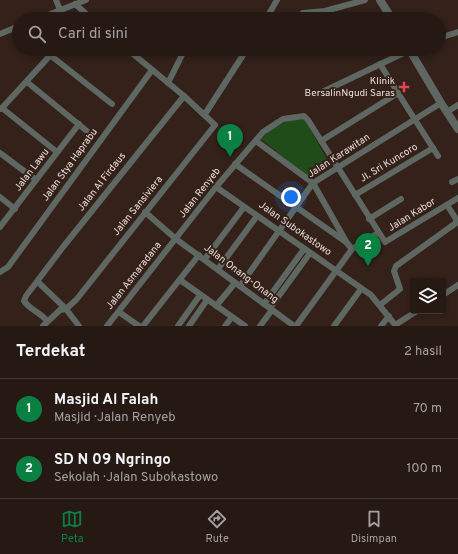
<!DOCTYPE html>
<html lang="id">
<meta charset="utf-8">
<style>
body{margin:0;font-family:Overpass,sans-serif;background:#2e221d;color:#f1f3f6}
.controls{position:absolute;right:12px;bottom:12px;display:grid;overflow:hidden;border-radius:4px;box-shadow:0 2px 6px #0003}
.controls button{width:36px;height:36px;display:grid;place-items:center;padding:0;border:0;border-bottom:1px solid #423834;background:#261914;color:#f1f3f6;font:20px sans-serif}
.you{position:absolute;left:291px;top:197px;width:14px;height:14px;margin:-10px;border:3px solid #fff;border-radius:50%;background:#1a73e8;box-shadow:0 0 0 6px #1a73e833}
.badge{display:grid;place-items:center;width:26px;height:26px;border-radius:50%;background:#0b8043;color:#fff;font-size:13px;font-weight:700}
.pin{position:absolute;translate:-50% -33px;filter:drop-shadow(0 1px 2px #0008)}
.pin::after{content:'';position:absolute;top:21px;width:14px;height:12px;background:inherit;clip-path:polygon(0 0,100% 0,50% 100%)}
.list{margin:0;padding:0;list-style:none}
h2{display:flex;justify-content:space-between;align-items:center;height:52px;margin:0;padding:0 16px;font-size:17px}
h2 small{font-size:13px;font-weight:400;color:#a4a0a0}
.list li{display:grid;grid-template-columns:26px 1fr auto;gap:12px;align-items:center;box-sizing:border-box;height:60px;padding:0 16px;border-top:1px solid #423834}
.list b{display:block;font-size:15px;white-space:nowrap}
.list p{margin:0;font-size:13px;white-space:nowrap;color:#a4a0a0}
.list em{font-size:13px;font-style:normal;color:#a4a0a0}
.icon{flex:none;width:22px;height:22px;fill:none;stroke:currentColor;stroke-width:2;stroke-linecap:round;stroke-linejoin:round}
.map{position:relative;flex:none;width:458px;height:326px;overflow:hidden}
.search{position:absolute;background:#261914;box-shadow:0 2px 6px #0003;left:12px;right:12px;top:12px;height:44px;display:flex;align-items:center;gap:10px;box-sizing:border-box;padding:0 14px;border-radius:22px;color:#a4a0a0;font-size:15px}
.sheet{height:172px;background:#261914}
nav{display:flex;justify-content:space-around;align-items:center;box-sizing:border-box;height:56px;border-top:1px solid #423834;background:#261914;font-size:11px;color:#a4a0a0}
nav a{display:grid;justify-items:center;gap:2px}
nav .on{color:#0b8043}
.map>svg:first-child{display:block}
</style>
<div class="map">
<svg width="458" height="326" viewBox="0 0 458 326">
<rect width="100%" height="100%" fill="#33211a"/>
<path fill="#1f4c19" d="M304,118l26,47 -20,14 -49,-40c12,-13 25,-19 43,-21z"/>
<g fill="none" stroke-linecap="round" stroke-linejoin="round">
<g stroke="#5e6762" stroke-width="6">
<polyline points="56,0 60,10"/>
<polyline points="75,4 92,19"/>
<polyline points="303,13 325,11 365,0"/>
<polyline points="38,19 86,0"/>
<polyline points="266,19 277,0"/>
<polyline points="0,34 19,26"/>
<polyline points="439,38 458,32"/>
<polyline points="50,55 112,104"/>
<polyline points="380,64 398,93"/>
<polyline points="27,82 88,132"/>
<polyline points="168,83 185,49"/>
<polyline points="316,95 412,49"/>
<polyline points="2,108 57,152"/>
<polyline points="0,109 2,108 56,49"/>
<polyline points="447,112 458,105"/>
<polyline points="205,114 247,49"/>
<polyline points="256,141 313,183 347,243 352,249"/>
<polyline points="321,141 398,93 438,156"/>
<polyline points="0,153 36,180"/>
<polyline points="235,164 346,242"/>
<polyline points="452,182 458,179"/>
<polyline points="216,187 371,295 396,326"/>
<polyline points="355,195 433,148"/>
<polyline points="0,197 15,209"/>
<polyline points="145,212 176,239 294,326"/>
<polyline points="369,219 401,199"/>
<polyline points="0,227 79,124"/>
<polyline points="205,259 244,207"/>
<polyline points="218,269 257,216"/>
<polyline points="0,272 8,267 152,70"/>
<polyline points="180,280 245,326"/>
<polyline points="38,282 66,309 79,326"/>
<polyline points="240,286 313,183 441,103"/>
<polyline points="443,295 458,285"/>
<polyline points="264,304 304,249"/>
<polyline points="380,305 400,289 394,271 396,266 456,223 456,219 447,205"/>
<polyline points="216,306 235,283"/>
<polyline points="270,308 310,253"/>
<polyline points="119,312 139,326"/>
<path d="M47,321c-7,-9 -17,-11 -23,-20l2,-5 37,-49 121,-151"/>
<polyline points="395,325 417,311"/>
<polyline points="43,326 60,310 66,309 76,300 215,125 184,96 127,49"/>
<polyline points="107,326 216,187 263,132 283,119 304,116 308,120 385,242 458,198"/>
<polyline points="143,326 199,255"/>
<polyline points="178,326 200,295"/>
<polyline points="189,326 207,300"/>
<polyline points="225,326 232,317"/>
<polyline points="260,326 272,310"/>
<polyline points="296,326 352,249 378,233"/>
<polyline points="334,326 361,289"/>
<polyline points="381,326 389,316"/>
</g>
<g stroke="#5e6762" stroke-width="8">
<polyline points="380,0 392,19"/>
<polyline points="409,49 441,103 458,129"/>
</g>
</g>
<path fill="#e0444e" stroke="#33211a" stroke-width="1.5" d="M402 81h4v4h4v4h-4v4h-4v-4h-4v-4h4z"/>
<g text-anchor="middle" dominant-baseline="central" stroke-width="4" stroke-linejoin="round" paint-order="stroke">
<g font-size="10" fill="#ebded9" stroke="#33211a" text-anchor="end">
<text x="395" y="81">Klinik<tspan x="395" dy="12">BersalinNgudi Saras</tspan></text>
</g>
<g font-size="10" fill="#ebded9" stroke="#33211a">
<text transform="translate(339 156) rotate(-33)">Jalan Karawitan</text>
<text transform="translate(389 163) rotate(-31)">Jl. Sri Kuncoro</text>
<text transform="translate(70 165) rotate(-54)">Jalan Stya Haprabu</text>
<text transform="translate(32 170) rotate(-53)">Jalan Lawu</text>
<text transform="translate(102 182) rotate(-52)">Jalan Al Firdaus</text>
<text transform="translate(200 193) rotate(-52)">Jalan Renyeb</text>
<text transform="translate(138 206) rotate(-51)">Jalan Sansiviera</text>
<text transform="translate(412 215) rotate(-32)">Jalan Kabor</text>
<text transform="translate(295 229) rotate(35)">Jalan Subokastowo</text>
<text transform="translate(241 274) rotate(37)">Jalan Onang-Onang</text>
<text transform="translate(134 276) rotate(-52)">Jalan Asmaradana</text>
</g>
</g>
</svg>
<div class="controls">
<button><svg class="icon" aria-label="layers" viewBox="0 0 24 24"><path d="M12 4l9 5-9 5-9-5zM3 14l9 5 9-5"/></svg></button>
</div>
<div class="you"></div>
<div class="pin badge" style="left:230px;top:157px">1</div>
<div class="pin badge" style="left:368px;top:266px">2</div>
<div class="search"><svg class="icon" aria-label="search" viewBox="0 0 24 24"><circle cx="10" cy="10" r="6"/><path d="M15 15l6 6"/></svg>Cari di sini</div>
</div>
<section class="sheet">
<h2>Terdekat<small>2 hasil</small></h2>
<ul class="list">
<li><span class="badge">1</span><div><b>Masjid Al Falah</b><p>Masjid · Jalan Renyeb</p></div><em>70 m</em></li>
<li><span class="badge">2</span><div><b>SD N 09 Ngringo</b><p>Sekolah · Jalan Subokastowo</p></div><em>100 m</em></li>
</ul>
</section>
<nav>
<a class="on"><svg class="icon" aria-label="map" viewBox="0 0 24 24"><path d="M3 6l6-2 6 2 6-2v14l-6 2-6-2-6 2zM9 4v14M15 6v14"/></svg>Peta</a>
<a><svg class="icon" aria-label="directions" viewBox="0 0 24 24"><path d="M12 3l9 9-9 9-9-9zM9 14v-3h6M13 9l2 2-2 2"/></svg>Rute</a>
<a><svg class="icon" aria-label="saved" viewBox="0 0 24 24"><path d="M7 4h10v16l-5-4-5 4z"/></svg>Disimpan</a>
</nav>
